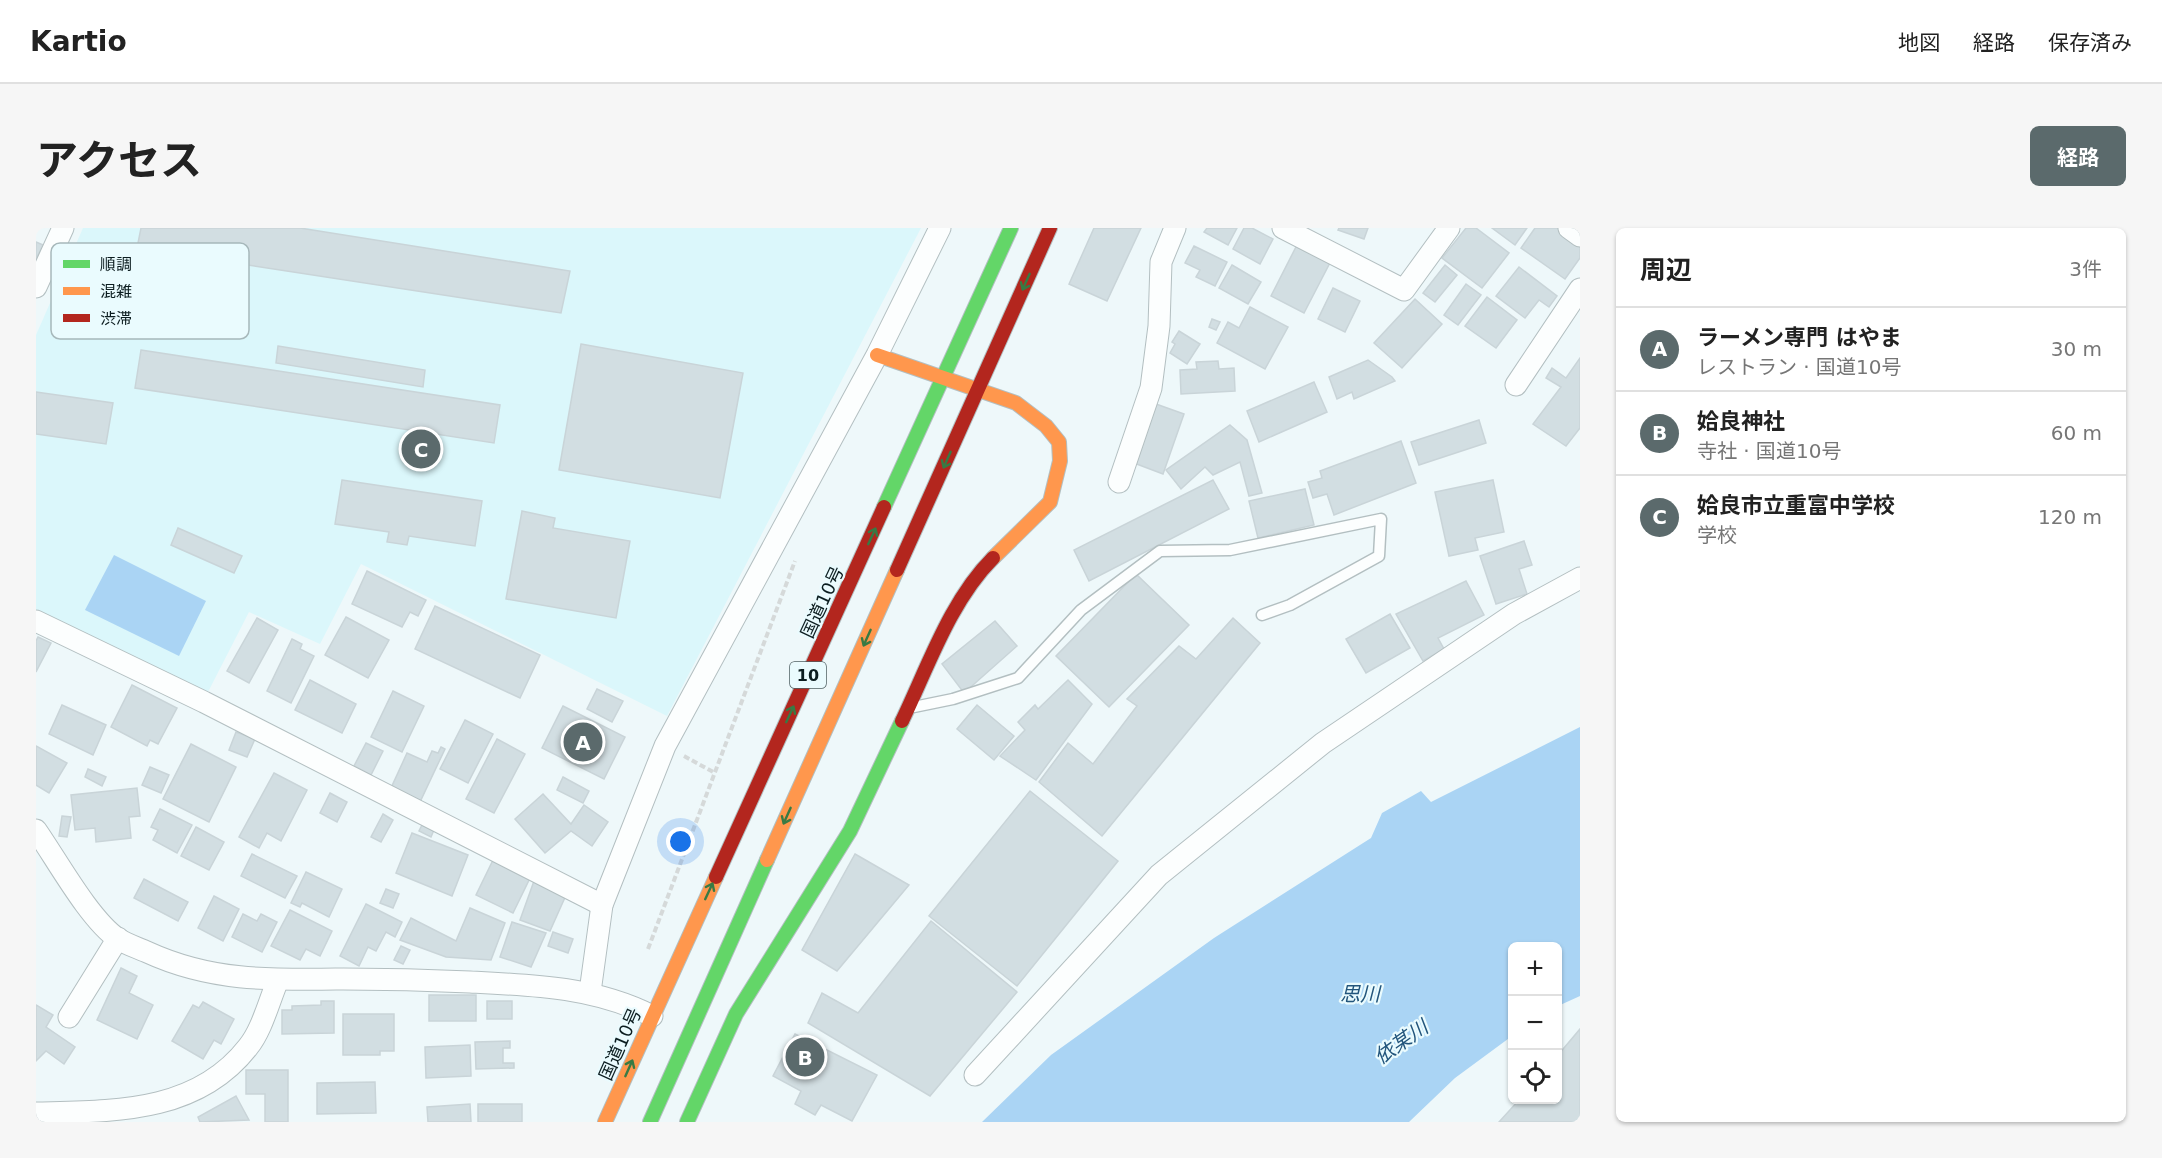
<!DOCTYPE html>
<html lang="ja">
<meta charset="utf-8">
<style>
body{margin:0;font-family:"DejaVu Sans","Noto Sans JP",sans-serif;background:#f6f6f6;color:#222}
.controls{position:absolute;right:18px;bottom:18px;display:grid;overflow:hidden;border-radius:9px;box-shadow:0 2px 4px #0004}
.controls button{width:54px;height:54px;display:grid;place-items:center;padding:0;border:0;border-bottom:2px solid #e0e0e0;background:#fff;color:#222;font:30px sans-serif}
.you{position:absolute;left:645px;top:614px;width:21px;height:21px;margin:-15px;border:4px solid #fff;border-radius:50%;background:#1a73e8;box-shadow:0 0 0 9px #1a73e833}
.badge{display:grid;place-items:center;width:39px;height:39px;border-radius:50%;background:#5b6a6c;color:#fff;font-size:20px;font-weight:700}
.pin{position:absolute;translate:-50% -50%;border:3px solid #fff;box-shadow:0 2px 6px #0006}
.list{margin:0;padding:0;list-style:none}
h2{display:flex;justify-content:space-between;align-items:center;height:78px;margin:0;padding:0 24px;font-size:26px}
h2 small{font-size:20px;font-weight:400;color:#767676}
.list li{display:grid;grid-template-columns:39px 1fr auto;gap:18px;align-items:center;box-sizing:border-box;height:84px;padding:0 24px;border-top:2px solid #e0e0e0}
.list b{display:block;font-size:22px;white-space:nowrap}
.list p{margin:0;font-size:20px;white-space:nowrap;color:#767676}
.list em{font-size:20px;font-style:normal;color:#767676}
.icon{flex:none;width:33px;height:33px;fill:none;stroke:currentColor;stroke-width:2;stroke-linecap:round;stroke-linejoin:round}
.map{position:relative;flex:none;width:1544px;height:894px;overflow:hidden;border-radius:9px}
header{display:flex;align-items:center;gap:36px;box-sizing:border-box;height:84px;padding:0 30px;background:#fff;border-bottom:2px solid #e0e0e0}
header strong{font-size:28px}
nav{display:flex;gap:33px;margin-inline-start:auto;font-size:21px}
.intro{display:flex;align-items:center;justify-content:space-between;box-sizing:border-box;height:144px;padding:0 36px}
h1{margin:0;font-size:42px}
.button{padding:15px 27px;border-radius:9px;background:#5b6a6c;color:#fff;font-size:21px;font-weight:700}
main{display:flex;gap:36px;padding:0 36px}
aside{flex:1;background:#fff;border-radius:9px;box-shadow:0 2px 4px #0004}
.map>svg:first-child{display:block}
</style>
<header>
<strong>Kartio</strong>
<nav><a>地図</a><a>経路</a><a>保存済み</a></nav>
</header>
<div class="intro"><h1>アクセス</h1><a class="button">経路</a></div>
<main>
<div class="map">
<svg width="1544" height="894" viewBox="0 0 1544 894">
<rect width="100%" height="100%" fill="#eef8fa"/>
<polygon fill="#dbf7fb" points="47,0 885,0 631,488 325,336 284,416 213,384 172,464 0,385 0,107"/>
<g fill="#aad4f4">
<polygon points="78,327 170,373 143,428 49,382"/>
<polygon points="1544,499 1544,768 1522,778 1522,718 1476,718 1476,808 1419,850 1373,894 946,894 1015,827 1178,710 1335,610 1346,585 1385,563 1395,574"/>
</g>
<g fill="#d2dee2" stroke="#c9d4d8" stroke-width="1.5">
<polygon points="105,0 264,0 534,43 525,85 101,20"/>
<polygon points="1058,0 1105,0 1071,73 1033,56"/>
<polygon points="1171,0 1201,0 1192,17 1168,4"/>
<polygon points="1208,0 1216,0 1237,11 1224,36 1197,21"/>
<polygon points="1303,0 1332,0 1328,11 1302,2"/>
<polygon points="1430,0 1440,0 1473,25 1446,60 1406,30"/>
<polygon points="1456,0 1491,0 1479,17"/>
<polygon points="1499,0 1526,0 1544,12 1544,30 1529,51 1485,20"/>
<polygon points="1265,9 1298,27 1268,85 1235,68"/>
<polygon points="0,14 7,17 0,31"/>
<polygon points="1158,18 1191,34 1179,58 1160,49 1164,42 1149,35"/>
<polygon points="1196,37 1225,54 1212,76 1183,60"/>
<polygon points="1409,37 1421,47 1399,74 1387,65"/>
<polygon points="1483,39 1521,68 1513,79 1503,72 1489,90 1460,68"/>
<polygon points="1430,56 1445,67 1422,97 1408,87"/>
<polygon points="1297,60 1324,73 1309,104 1282,91"/>
<polygon points="1451,69 1481,92 1460,120 1429,98"/>
<polygon points="1379,71 1406,96 1366,140 1338,115"/>
<polygon points="1214,79 1252,99 1229,141 1181,115 1192,94 1203,100"/>
<polygon points="1176,91 1184,94 1180,102 1173,99"/>
<polygon points="1143,103 1164,116 1151,136 1134,125 1139,116 1136,114"/>
<polygon points="545,116 707,145 684,270 523,242"/>
<polygon points="242,118 389,142 387,159 240,135"/>
<polygon points="105,122 464,177 458,215 99,160"/>
<polygon points="1544,130 1544,200 1530,218 1497,196 1525,159 1510,150 1516,140 1530,150"/>
<polygon points="1332,132 1356,149 1359,153 1318,171 1316,164 1301,171 1293,149"/>
<polygon points="1182,133 1183,141 1198,140 1199,163 1145,166 1144,142 1161,141 1160,134"/>
<polygon points="1278,154 1291,184 1223,214 1211,183"/>
<polygon points="0,164 77,175 70,216 0,206"/>
<polygon points="1120,176 1148,186 1127,246 1098,235"/>
<polygon points="1443,192 1450,215 1383,237 1375,214"/>
<polygon points="1194,197 1211,212 1226,265 1213,268 1204,234 1177,247 1169,239 1145,261 1130,242"/>
<polygon points="1365,213 1380,255 1298,287 1291,266 1277,270 1272,254 1286,250 1284,243"/>
<polygon points="306,252 446,273 439,318 373,308 371,317 351,314 353,304 299,296"/>
<polygon points="1177,252 1193,281 1053,353 1038,322"/>
<polygon points="1457,252 1468,304 1439,310 1442,322 1413,328 1399,264"/>
<polygon points="1269,261 1278,297 1222,310 1213,273"/>
<polygon points="486,283 519,290 517,300 594,313 580,390 470,371"/>
<polygon points="142,300 206,328 198,345 135,317"/>
<polygon points="1488,313 1496,337 1483,341 1491,366 1460,376 1444,328"/>
<polygon points="331,343 390,372 382,388 374,384 366,399 316,376"/>
<polygon points="1100,346 1153,397 1073,479 1020,428"/>
<polygon points="1430,353 1448,387 1402,410 1408,421 1387,433 1360,386"/>
<polygon points="399,378 504,427 484,470 379,421"/>
<polygon points="1354,386 1374,420 1330,445 1310,411"/>
<polygon points="310,389 353,412 332,450 289,427"/>
<polygon points="221,390 242,402 213,455 191,443"/>
<polygon points="1197,390 1224,415 1066,608 1003,554 1032,515 1057,536 1101,478 1091,471 1143,418 1160,431"/>
<polygon points="959,393 981,418 928,465 906,436"/>
<polygon points="2,409 15,415 0,444 0,413"/>
<polygon points="256,411 266,416 264,421 278,428 255,475 231,463"/>
<polygon points="274,452 320,476 306,505 259,482"/>
<polygon points="1032,452 1056,476 1000,552 964,528 989,502 982,494 999,477 1002,481"/>
<polygon points="96,457 141,480 122,516 114,512 111,518 75,499"/>
<polygon points="561,461 587,473 576,494 551,481"/>
<polygon points="357,463 388,478 366,524 335,509"/>
<polygon points="26,477 70,497 57,527 13,506"/>
<polygon points="941,477 978,508 958,532 921,501"/>
<polygon points="527,478 589,509 568,551 506,520"/>
<polygon points="429,492 457,506 432,555 404,541"/>
<polygon points="200,504 219,511 211,529 193,522"/>
<polygon points="461,511 489,526 458,585 430,571"/>
<polygon points="330,515 347,523 335,547 318,538"/>
<polygon points="155,516 200,539 173,594 127,571"/>
<polygon points="0,518 31,535 13,565 0,557"/>
<polygon points="405,519 409,521 384,574 355,560 371,525 391,534 396,523 402,525"/>
<polygon points="114,539 133,547 125,565 106,557"/>
<polygon points="52,541 70,549 66,558 49,549"/>
<polygon points="238,545 271,562 245,613 231,605 223,620 203,609"/>
<polygon points="527,549 553,563 547,575 521,562"/>
<polygon points="101,560 104,588 93,589 95,610 60,614 59,600 39,602 35,567"/>
<polygon points="994,563 1082,633 981,758 893,688"/>
<polygon points="294,565 311,574 301,594 284,585"/>
<polygon points="507,566 535,596 548,577 572,594 556,618 535,603 509,625 479,591"/>
<polygon points="124,581 156,597 141,625 117,612 122,602 115,599"/>
<polygon points="347,586 357,592 345,614 335,609"/>
<polygon points="26,588 35,589 31,609 23,608"/>
<polygon points="386,597 398,602 395,609 383,603"/>
<polygon points="160,599 188,614 173,642 145,628"/>
<polygon points="376,605 432,627 416,668 360,645"/>
<polygon points="216,626 261,648 249,670 205,648"/>
<polygon points="819,626 873,657 801,743 766,722"/>
<polygon points="458,630 495,648 477,685 440,667"/>
<polygon points="270,644 306,661 293,689 266,675 264,679 255,675"/>
<polygon points="108,651 152,674 142,693 98,670"/>
<polygon points="498,653 531,665 514,703 484,692"/>
<polygon points="350,661 363,666 357,680 344,675"/>
<polygon points="178,668 203,681 187,713 162,700"/>
<polygon points="330,676 366,694 359,709 350,704 340,723 332,719 323,738 304,728"/>
<polygon points="434,680 469,695 455,732 410,729 364,712 375,690 420,713"/>
<polygon points="254,682 296,703 284,728 270,721 264,732 235,718"/>
<polygon points="207,686 221,693 225,686 241,694 226,724 196,709"/>
<polygon points="895,693 981,764 894,868 772,795 786,765 822,785"/>
<polygon points="476,694 510,705 495,739 464,729"/>
<polygon points="517,704 537,711 532,725 512,718"/>
<polygon points="365,718 374,722 367,736 358,732"/>
<polygon points="85,740 101,748 93,765 117,777 101,811 61,792"/>
<rect x="393" y="767" width="47" height="26"/>
<polygon points="285,773 298,773 298,805 246,806 246,782 256,782 256,778 285,777"/>
<rect x="451" y="773" width="25" height="18"/>
<polygon points="167,774 198,791 185,816 178,812 167,831 136,813 157,777 163,780"/>
<polygon points="0,777 17,787 10,799 39,819 28,836 10,823 0,833"/>
<polygon points="307,786 358,786 358,823 344,823 344,827 307,827"/>
<polygon points="1544,801 1544,894 1463,894 1483,872 1522,872 1522,827"/>
<polygon points="759,806 841,847 816,893 785,877 779,887 759,876 765,863 737,848"/>
<polygon points="474,813 474,820 467,820 467,835 478,835 478,840 440,841 439,814"/>
<polygon points="434,817 435,848 390,850 389,819"/>
<polygon points="210,842 252,842 252,894 229,894 229,866 210,866"/>
<polygon points="339,854 340,885 281,886 281,855"/>
<polygon points="200,868 213,892 164,894 162,889"/>
<polygon points="434,876 435,894 392,894 391,879"/>
<rect x="442" y="876" width="44" height="18"/>
</g>
<g fill="none" stroke-linecap="round" stroke-linejoin="round">
<defs>
<polyline id="lane" points="878,479 917,471 982,450 1045,382 1124,323 1194,322 1345,291 1343,328 1254,377 1226,387"/>
<g id="street">
<polyline points="1247,0 1368,62 1413,0"/>
<polyline points="1533,0 1544,8"/>
<polyline points="0,59 27,0"/>
<polyline points="1480,157 1544,61"/>
<polyline points="1083,254 1115,160 1123,98 1125,34 1139,0"/>
<polyline points="0,393 168,474 566,677"/>
<path d="M0,602c21,30 53,89 82,109 8,5 20,9 29,13 65,30 126,28 196,27 43,0 85,1 127,3 63,3 125,5 182,34"/>
<polyline points="554,764 566,677 629,518 841,127 904,0"/>
<polyline points="33,789 82,710"/>
<polyline points="939,847 1123,647 1287,515 1478,386 1544,350"/>
<path d="M0,885c76,-2 160,1 212,-66 14,-17 21,-46 30,-67"/>
</g>
<g id="fast">
<polyline points="848,279 975,0"/>
<polyline points="614,894 731,632"/>
<polyline points="651,894 700,786 814,603 866,493"/>
</g>
<g id="slow">
<polyline points="841,127 980,175 1010,198 1023,214 1024,233 1014,274 957,330"/>
<polyline points="731,632 861,342"/>
<polyline points="569,894 680,649"/>
</g>
<g id="jam">
<polyline points="861,342 1014,0"/>
<path d="M866,493c26,-54 48,-120 91,-163"/>
<polyline points="680,649 848,279"/>
</g>
</defs>
<use href="#lane" stroke="#b3bfc1" stroke-width="13"/>
<use href="#street" stroke="#b3bfc1" stroke-width="23"/>
<use href="#fast" stroke="#b3bfc1" stroke-width="16"/>
<use href="#slow" stroke="#b3bfc1" stroke-width="16"/>
<use href="#jam" stroke="#b3bfc1" stroke-width="16"/>
<g stroke="#d5d9d9" stroke-width="4" stroke-dasharray="6 3" stroke-linecap="butt">
<polyline points="648,528 679,545"/>
<polyline points="612,721 759,333"/>
</g>
<use href="#lane" stroke="#fcfefe" stroke-width="10"/>
<use href="#street" stroke="#fcfefe" stroke-width="21"/>
<use href="#fast" stroke="#63d668" stroke-width="14"/>
<use href="#slow" stroke="#ff974d" stroke-width="14"/>
<use href="#jam" stroke="#b3261e" stroke-width="14"/>
</g>
<defs><path id="oneway-shaft" d="M-6 0H5M1.5-3L5.5 0L1.5 3" fill="none" stroke-width="1.6" stroke-linecap="round" stroke-linejoin="round" transform="scale(1.5)"/></defs>
<g stroke="#387a44">
<use href="#oneway-shaft" transform="translate(990 54) rotate(114)"/>
<use href="#oneway-shaft" transform="translate(911 232) rotate(114)"/>
<use href="#oneway-shaft" transform="translate(836 308) rotate(-65)"/>
<use href="#oneway-shaft" transform="translate(831 410) rotate(114)"/>
<use href="#oneway-shaft" transform="translate(754 486) rotate(-65)"/>
<use href="#oneway-shaft" transform="translate(751 588) rotate(114)"/>
<use href="#oneway-shaft" transform="translate(673 663) rotate(-65)"/>
<use href="#oneway-shaft" transform="translate(593 840) rotate(-66)"/>
</g>
<g text-anchor="middle" dominant-baseline="central" stroke-width="4.5" stroke-linejoin="round" paint-order="stroke">
<rect fill="#eafbfe" stroke="#4f6063" stroke-width="1.5" x="754" y="434" width="36" height="26" rx="4.5"/>
<g font-size="16" font-weight="bold" fill="#0c1d20">
<text x="772" y="447">10</text>
</g>
<g font-size="18" fill="#0c1d20" stroke="#eafbfe">
<text transform="translate(786 374) rotate(-65)">国道10号</text>
<text transform="translate(584 816) rotate(-66)">国道10号</text>
</g>
<g font-size="20" font-style="italic" fill="#22557c" stroke="#eafbfe">
<text x="1324" y="766">思川</text>
<text transform="translate(1365 814) rotate(-35)">依某川</text>
</g>
</g>
<rect x="15" y="15" width="198" height="96" rx="9" fill="#eafbfe" stroke="#a7b8bb" stroke-width="1.5"/>
<rect x="27" y="32" width="27" height="8" fill="#63d668"/>
<rect x="27" y="59" width="27" height="8" fill="#ff974d"/>
<rect x="27" y="86" width="27" height="8" fill="#b3261e"/>
<g font-size="16" fill="#0c1d20">
<text x="64" y="42">順調</text>
<text x="64" y="69">混雑</text>
<text x="64" y="96">渋滞</text>
</g>
</svg>
<div class="controls">
<button>+</button>
<button>−</button>
<button><svg class="icon" aria-label="locate" viewBox="0 0 24 24"><circle cx="12" cy="12" r="6"/><path d="M12 2v4M12 18v4M2 12h4M18 12h4"/></svg></button>
</div>
<div class="you"></div>
<div class="pin badge" style="left:547px;top:514px">A</div>
<div class="pin badge" style="left:769px;top:829px">B</div>
<div class="pin badge" style="left:385px;top:221px">C</div>
</div>
<aside>
<h2>周辺<small>3件</small></h2>
<ul class="list">
<li><span class="badge">A</span><div><b>ラーメン専門 はやま</b><p>レストラン · 国道10号</p></div><em>30 m</em></li>
<li><span class="badge">B</span><div><b>姶良神社</b><p>寺社 · 国道10号</p></div><em>60 m</em></li>
<li><span class="badge">C</span><div><b>姶良市立重富中学校</b><p>学校</p></div><em>120 m</em></li>
</ul>
</aside>
</main>
